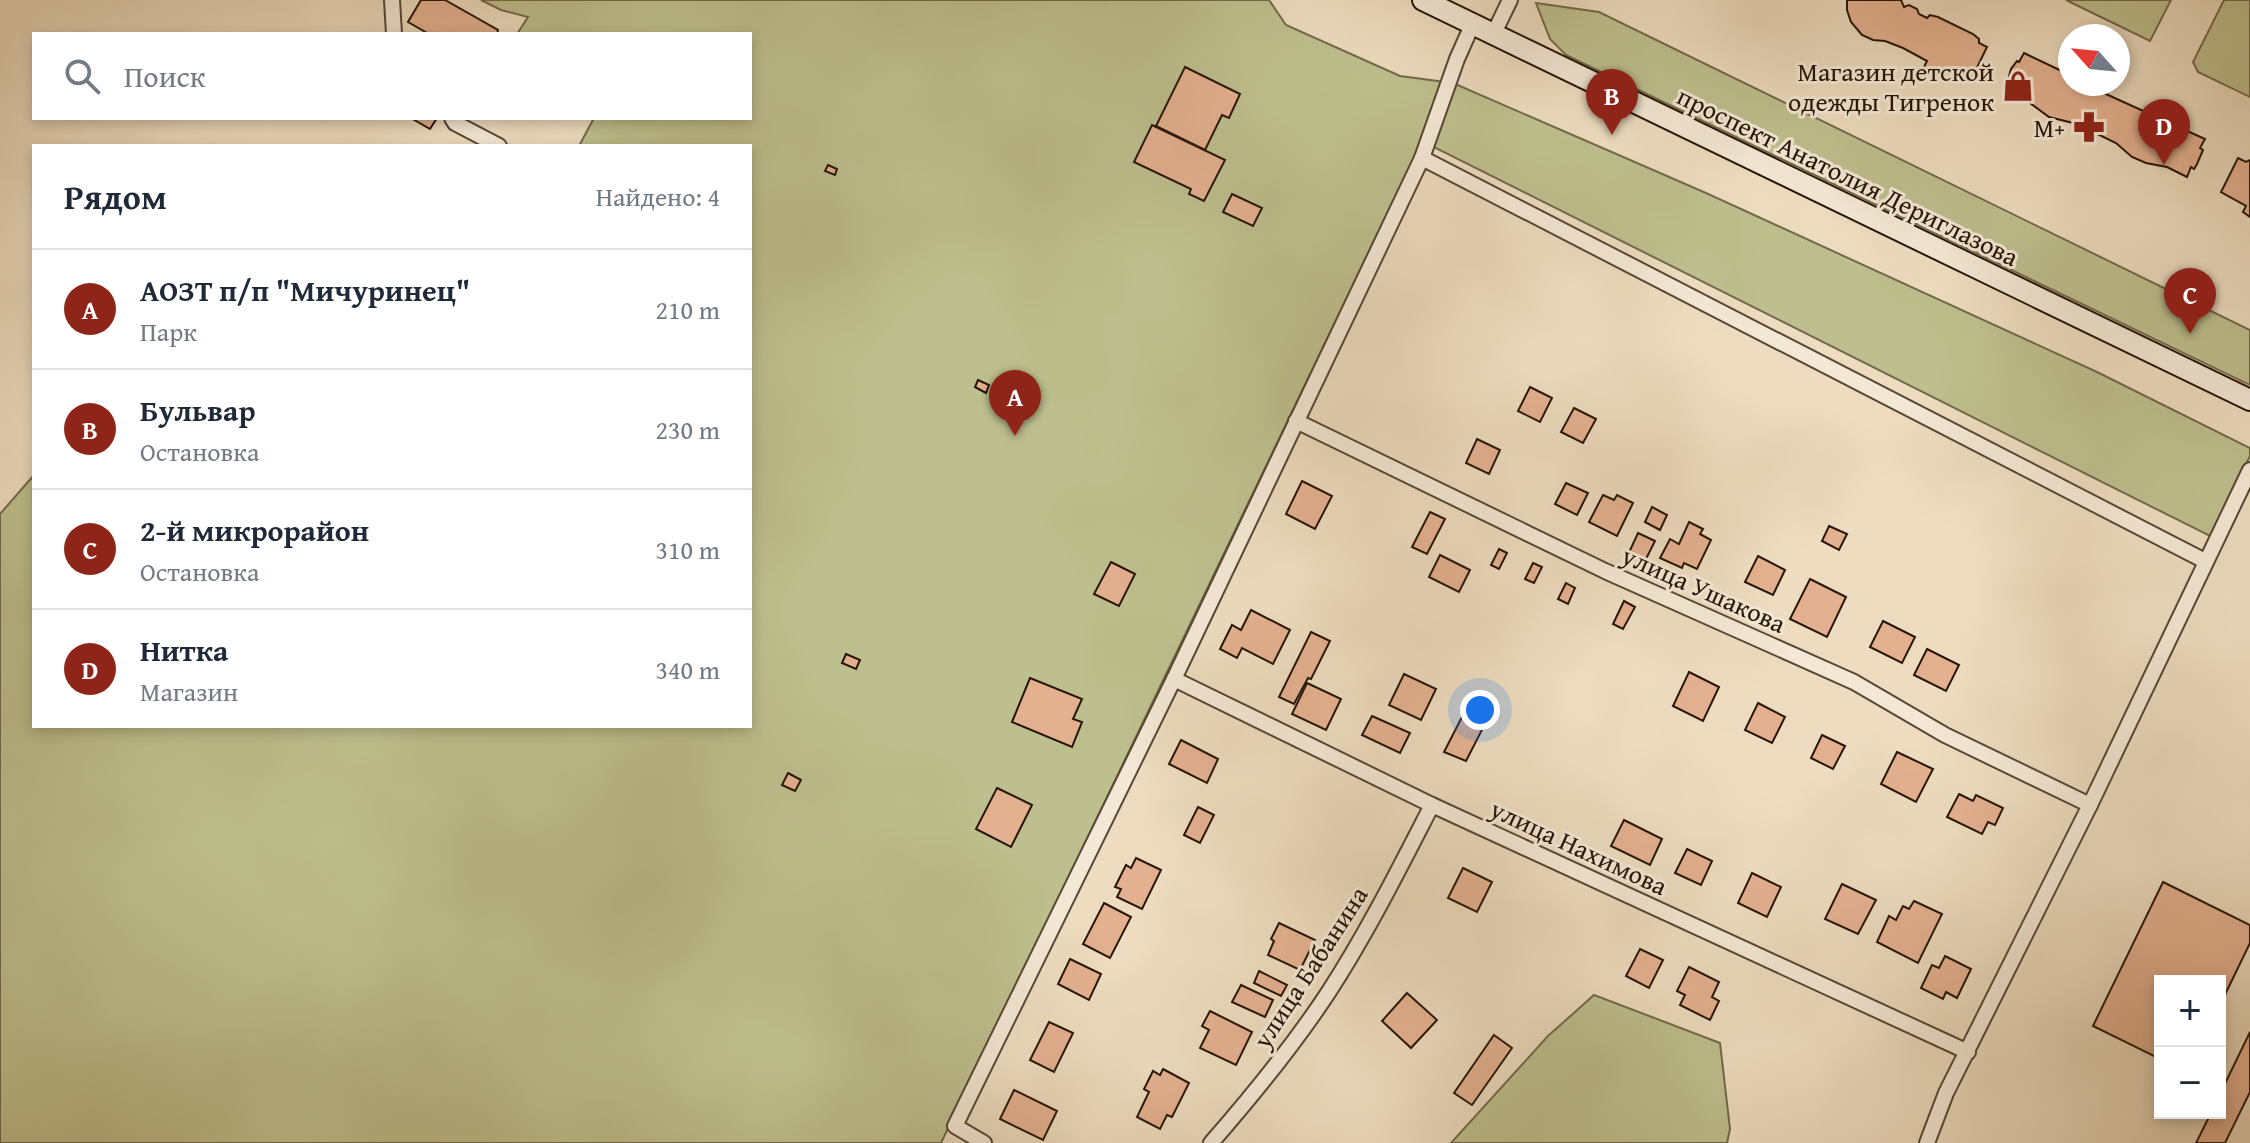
<!DOCTYPE html>
<html lang="ru">
<meta charset="utf-8">
<style>
body{margin:0;font-family:"Gentium Book Plus",serif;background:#f6f6f7;color:#1f2937}
.controls{position:absolute;right:24px;bottom:24px;display:grid;overflow:hidden;border-radius:0px;box-shadow:0 4px 12px #0003}
.controls button{width:72px;height:72px;display:grid;place-items:center;padding:0;border:0;border-bottom:2px solid #e0e1e3;background:#fff;color:#1f2937;font:40px sans-serif}
.compass{position:absolute;left:2058px;top:24px;width:72px;height:72px;border-radius:50%;background:#fff;box-shadow:0 4px 12px #0003;rotate:297deg}
.you{position:absolute;left:1480px;top:710px;width:28px;height:28px;margin:-20px;border:6px solid #fff;border-radius:50%;background:#1a73e8;box-shadow:0 0 0 12px #1a73e833}
.badge{display:grid;place-items:center;width:52px;height:52px;border-radius:50%;background:#8f2418;color:#fff;font-size:26px;font-weight:700}
.pin{position:absolute;translate:-50% -66px;filter:drop-shadow(0 2px 4px #0008)}
.pin::after{content:'';position:absolute;top:42px;width:28px;height:24px;background:inherit;clip-path:polygon(0 0,100% 0,50% 100%)}
.list{margin:0;padding:0;list-style:none}
h2{display:flex;justify-content:space-between;align-items:center;height:104px;margin:0;padding:0 32px;font-size:34px}
h2 small{font-size:26px;font-weight:400;color:#747a83}
.list li{display:grid;grid-template-columns:52px 1fr auto;gap:24px;align-items:center;box-sizing:border-box;height:120px;padding:0 32px;border-top:2px solid #e0e1e3}
.list b{display:block;font-size:30px;white-space:nowrap}
.list p{margin:0;font-size:26px;white-space:nowrap;color:#747a83}
.list em{font-size:26px;font-style:normal;color:#747a83}
.icon{flex:none;width:44px;height:44px;fill:none;stroke:currentColor;stroke-width:2;stroke-linecap:round;stroke-linejoin:round}
.map{position:relative;flex:none;width:2250px;height:1143px;overflow:hidden}
.search{position:absolute;background:#fff;box-shadow:0 4px 12px #0003;left:32px;top:32px;width:720px;height:88px;display:flex;align-items:center;gap:20px;box-sizing:border-box;padding:0 28px;border-radius:0px;color:#747a83;font-size:30px}
.panel{position:absolute;background:#fff;box-shadow:0 4px 12px #0003;left:32px;top:144px;width:720px;height:584px;border-radius:0px}
.map>svg:first-child{display:block}
</style>
<div class="map">
<svg width="2250" height="1143" viewBox="0 0 2250 1143">
<rect width="100%" height="100%" fill="#eddcbf"/>
<filter id="stains"><feTurbulence type="fractalNoise" baseFrequency=".0025" numOctaves="4"/><feColorMatrix values="0 0 0 0 .2 0 0 0 0 .09 0 0 0 0 .02 0 0 0 .5 -.17"/></filter>
<radialGradient id="worn" r=".72"><stop offset=".6" stop-color="#630" stop-opacity="0"/><stop offset="1" stop-color="#630" stop-opacity=".3"/></radialGradient>
<g fill="#bebf8e" stroke="#726a4a" stroke-width="2">
<polygon points="481,0 1269,0 1286,25 1400,76 1453,83 1706,193 2097,372 2250,448 2250,456 2210,536 1422,141 941,1143 0,1143 0,514 34,475 34,726 750,726 750,146 579,146 594,118 750,118 750,34 517,34 528,17 501,10"/>
<polygon points="2066,0 2171,0 2150,41"/>
<polygon points="2224,0 2250,0 2250,97 2198,72 2193,62"/>
<polygon points="1536,3 1599,12 2250,330 2250,385 1566,55 1550,39"/>
<polygon points="1594,995 1720,1043 1730,1129 1727,1143 1451,1143 1548,1036"/>
</g>
<g fill="#e4b190" stroke="#271506" stroke-width="2">
<polygon points="421,0 445,0 498,30 497,34 429,34 408,22"/>
<polygon points="1847,0 1901,0 1904,7 1909,5 1917,9 1919,14 1927,18 1930,15 1938,17 1973,34 1979,39 1979,43 1987,47 1971,80 1946,70 1942,76 1932,73 1924,67 1927,61 1903,48 1885,41 1873,40 1862,35 1851,22 1847,10"/>
<polygon points="2024,53 2070,75 2070,84 2084,84 2205,139 2200,148 2203,150 2197,164 2194,169 2191,167 2187,177 2167,167 2146,163 2132,157 2116,143 2077,124 2049,117 2026,100 2006,90 2010,81 2008,80 2011,69 2017,61 2019,62"/>
<polygon points="1185,67 1240,94 1229,118 1222,115 1205,150 1156,126"/>
<polygon points="411,118 437,118 430,129"/>
<polygon points="1152,125 1225,160 1204,201 1189,194 1191,189 1134,162"/>
<polygon points="2238,158 2246,162 2250,160 2250,217 2243,212 2246,206 2221,192"/>
<polygon points="828,165 837,169 835,175 825,171"/>
<polygon points="1232,194 1262,208 1253,226 1223,212"/>
<polygon points="978,380 989,385 986,393 975,387"/>
<polygon points="1530,387 1552,398 1540,422 1518,411"/>
<polygon points="1574,408 1596,419 1583,443 1561,432"/>
<polygon points="1477,439 1500,450 1489,474 1466,463"/>
<polygon points="1302,481 1332,496 1315,529 1286,514"/>
<polygon points="1566,483 1588,493 1577,515 1555,504"/>
<polygon points="1603,495 1614,500 1617,495 1633,503 1617,536 1589,522"/>
<polygon points="1652,507 1667,515 1660,530 1645,522"/>
<polygon points="1430,512 1445,519 1427,554 1412,547"/>
<polygon points="1689,522 1703,529 1700,534 1711,540 1697,569 1684,563 1682,568 1660,558 1670,539 1679,544"/>
<polygon points="1829,526 1847,534 1839,550 1822,541"/>
<polygon points="1638,533 1655,541 1642,567 1626,559"/>
<polygon points="1499,549 1507,553 1499,569 1491,565"/>
<polygon points="1440,555 1470,570 1459,592 1429,577"/>
<polygon points="1758,556 1785,570 1773,595 1745,582"/>
<polygon points="1111,562 1135,574 1119,606 1094,594"/>
<polygon points="1533,563 1542,567 1534,583 1525,579"/>
<polygon points="1810,579 1846,597 1827,637 1790,619"/>
<polygon points="1566,583 1575,588 1568,604 1558,599"/>
<polygon points="1624,601 1635,607 1623,629 1613,624"/>
<polygon points="1251,610 1290,630 1273,664 1242,648 1237,658 1220,649 1232,625 1241,630"/>
<polygon points="1883,621 1915,637 1902,663 1870,647"/>
<polygon points="1311,632 1330,641 1311,679 1308,678 1294,704 1279,697"/>
<polygon points="1927,649 1959,665 1946,691 1914,675"/>
<polygon points="846,654 860,660 856,669 842,663"/>
<polygon points="1689,672 1719,687 1703,721 1673,706"/>
<polygon points="1404,674 1436,689 1421,720 1389,705"/>
<polygon points="1030,678 1082,699 1073,719 1082,722 1072,747 1012,722"/>
<polygon points="1307,683 1341,699 1326,730 1292,714"/>
<polygon points="1758,703 1785,717 1772,743 1745,730"/>
<polygon points="1465,711 1486,722 1466,761 1444,752"/>
<polygon points="1372,716 1410,733 1400,753 1362,735"/>
<polygon points="1822,735 1845,746 1833,769 1811,758"/>
<polygon points="1181,740 1218,759 1207,783 1169,764"/>
<polygon points="1897,752 1933,769 1916,802 1881,784"/>
<polygon points="788,773 801,780 795,791 782,785"/>
<polygon points="997,788 1032,805 1011,847 976,829"/>
<polygon points="1959,794 1973,801 1976,795 2003,808 1995,825 1988,822 1982,834 1947,817"/>
<polygon points="1198,807 1214,815 1200,843 1184,835"/>
<polygon points="1624,820 1662,839 1650,865 1611,846"/>
<polygon points="1687,849 1712,861 1701,885 1675,873"/>
<polygon points="1136,858 1161,870 1142,909 1117,897 1121,889 1115,887 1126,865 1131,868"/>
<polygon points="1463,868 1492,882 1477,912 1448,898"/>
<polygon points="1752,873 1781,887 1767,917 1738,903"/>
<polygon points="2163,882 2250,925 2250,943 2220,1005 2220,981 2160,981 2160,1059 2093,1026"/>
<polygon points="1842,884 1876,900 1858,934 1825,919"/>
<polygon points="1914,901 1942,914 1918,963 1877,942 1889,916 1896,920 1903,906 1909,909"/>
<polygon points="1104,903 1131,917 1110,958 1083,944"/>
<polygon points="1279,923 1315,940 1300,970 1268,955 1274,941 1271,939"/>
<polygon points="1640,949 1663,960 1649,988 1626,976"/>
<polygon points="1945,956 1971,969 1957,998 1946,992 1943,999 1921,988 1932,965 1939,968"/>
<polygon points="1070,959 1101,974 1089,1000 1058,984"/>
<polygon points="1689,967 1719,982 1712,997 1719,1001 1710,1020 1680,1005 1685,995 1677,991"/>
<polygon points="1259,971 1287,985 1281,996 1254,983"/>
<polygon points="1241,985 1273,1000 1265,1017 1232,1002"/>
<polygon points="1407,993 1437,1020 1411,1048 1382,1021"/>
<polygon points="1210,1011 1252,1032 1236,1065 1200,1048 1209,1030 1202,1026"/>
<polygon points="1049,1022 1073,1033 1054,1072 1030,1060"/>
<polygon points="2250,1032 2250,1092 2225,1143 2196,1143 2211,1113 2220,1113 2220,1094"/>
<polygon points="1494,1035 1512,1048 1472,1105 1454,1093"/>
<polygon points="1163,1069 1189,1083 1172,1117 1167,1115 1160,1129 1137,1117 1149,1092 1144,1089 1153,1071 1160,1075"/>
<polygon points="1014,1090 1057,1111 1043,1140 1000,1119"/>
</g>
<g fill="none" stroke-linecap="round" stroke-linejoin="round">
<defs>
<g id="minor">
<polyline points="392,0 394,34"/>
<polyline points="1494,33 1510,0"/>
<polyline points="452,118 455,123 499,146"/>
<polyline points="1422,158 2205,561"/>
<polyline points="1296,421 1605,571 1854,682 1945,735 2090,805"/>
<polyline points="1174,679 1432,805 1968,1052"/>
<polyline points="984,1143 955,1126 1174,679 1422,158 1457,59 1473,23"/>
<path d="M1211,1143c42,-48 82,-97 117,-150 39,-60 71,-124 104,-188"/>
<polyline points="1927,1143 1946,1093 2090,805 2250,470"/>
</g>
<polyline id="secondary" points="1423,0 2250,400"/>
</defs>
<use href="#minor" stroke="#584734" stroke-width="18"/>
<use href="#secondary" stroke="#271506" stroke-width="24"/>
<use href="#minor" stroke="#f3e8d5" stroke-width="14"/>
<use href="#secondary" stroke="#f3e8d5" stroke-width="20"/>
</g>
<defs>
<symbol id="shop-bare" viewBox="-9 -9 18 18"><path d="M-5-2.5h2.3a2.7 3.5 0 0 1 5.4 0H5L5.5 6h-11ZM-1.5-2.5h3a1.5 2.3 0 0 0-3 0Z" fill="#8f2418" stroke="#f3e8d5" stroke-width="2.5" paint-order="stroke"/></symbol>
<symbol id="pharmacy-bare" viewBox="-9 -9 18 18"><path d="M-2-6h4v4h4v4h-4v4h-4v-4h-4v-4h4Z" fill="#8f2418" stroke="#f3e8d5" stroke-width="2.5" paint-order="stroke"/></symbol>
</defs>
<g fill-rule="evenodd">
<use href="#shop-bare" x="1996" y="64" width="44" height="44"/>
<use href="#pharmacy-bare" x="2067" y="105" width="44" height="44"/>
</g>
<g text-anchor="middle" dominant-baseline="central" stroke-width="6" stroke-linejoin="round" paint-order="stroke">
<g font-size="26" fill="#271506" stroke="#f3e8d5" text-anchor="end">
<text x="1994" y="71">Магазин детской<tspan x="1994" dy="30">одежды Тигренок</tspan></text>
<text x="2065" y="127">М+</text>
</g>
<g font-size="26" fill="#271506" stroke="#f3e8d5">
<text transform="translate(1848 176) rotate(26)">проспект Анатолия Дериглазова</text>
<text transform="translate(1704 589) rotate(24)">улица Ушакова</text>
<text transform="translate(1579 847) rotate(25)">улица Нахимова</text>
<text transform="translate(1310 967) rotate(-57)">улица Бабанина</text>
</g>
</g>
<rect width="100%" height="100%" filter="url(#stains)"/>
<rect width="100%" height="100%" fill="url(#worn)"/>
</svg>
<div class="controls">
<button>+</button>
<button>−</button>
</div>
<svg class="compass" viewBox="-18 -18 36 36"><path d="M0-13l5 13h-10z" fill="#e53935"/><path d="M0 13l5-13h-10z" fill="#747a83"/></svg>
<div class="you"></div>
<div class="pin badge" style="left:1015px;top:436px">A</div>
<div class="pin badge" style="left:1612px;top:135px">B</div>
<div class="pin badge" style="left:2190px;top:334px">C</div>
<div class="pin badge" style="left:2164px;top:165px">D</div>
<div class="search"><svg class="icon" aria-label="search" viewBox="0 0 24 24"><circle cx="10" cy="10" r="6"/><path d="M15 15l6 6"/></svg>Поиск</div>
<section class="panel">
<h2>Рядом<small>Найдено: 4</small></h2>
<ul class="list">
<li><span class="badge">A</span><div><b>АОЗТ п/п &quot;Мичуринец&quot;</b><p>Парк</p></div><em>210 m</em></li>
<li><span class="badge">B</span><div><b>Бульвар</b><p>Остановка</p></div><em>230 m</em></li>
<li><span class="badge">C</span><div><b>2-й микрорайон</b><p>Остановка</p></div><em>310 m</em></li>
<li><span class="badge">D</span><div><b>Нитка</b><p>Магазин</p></div><em>340 m</em></li>
</ul>
</section>
</div>
